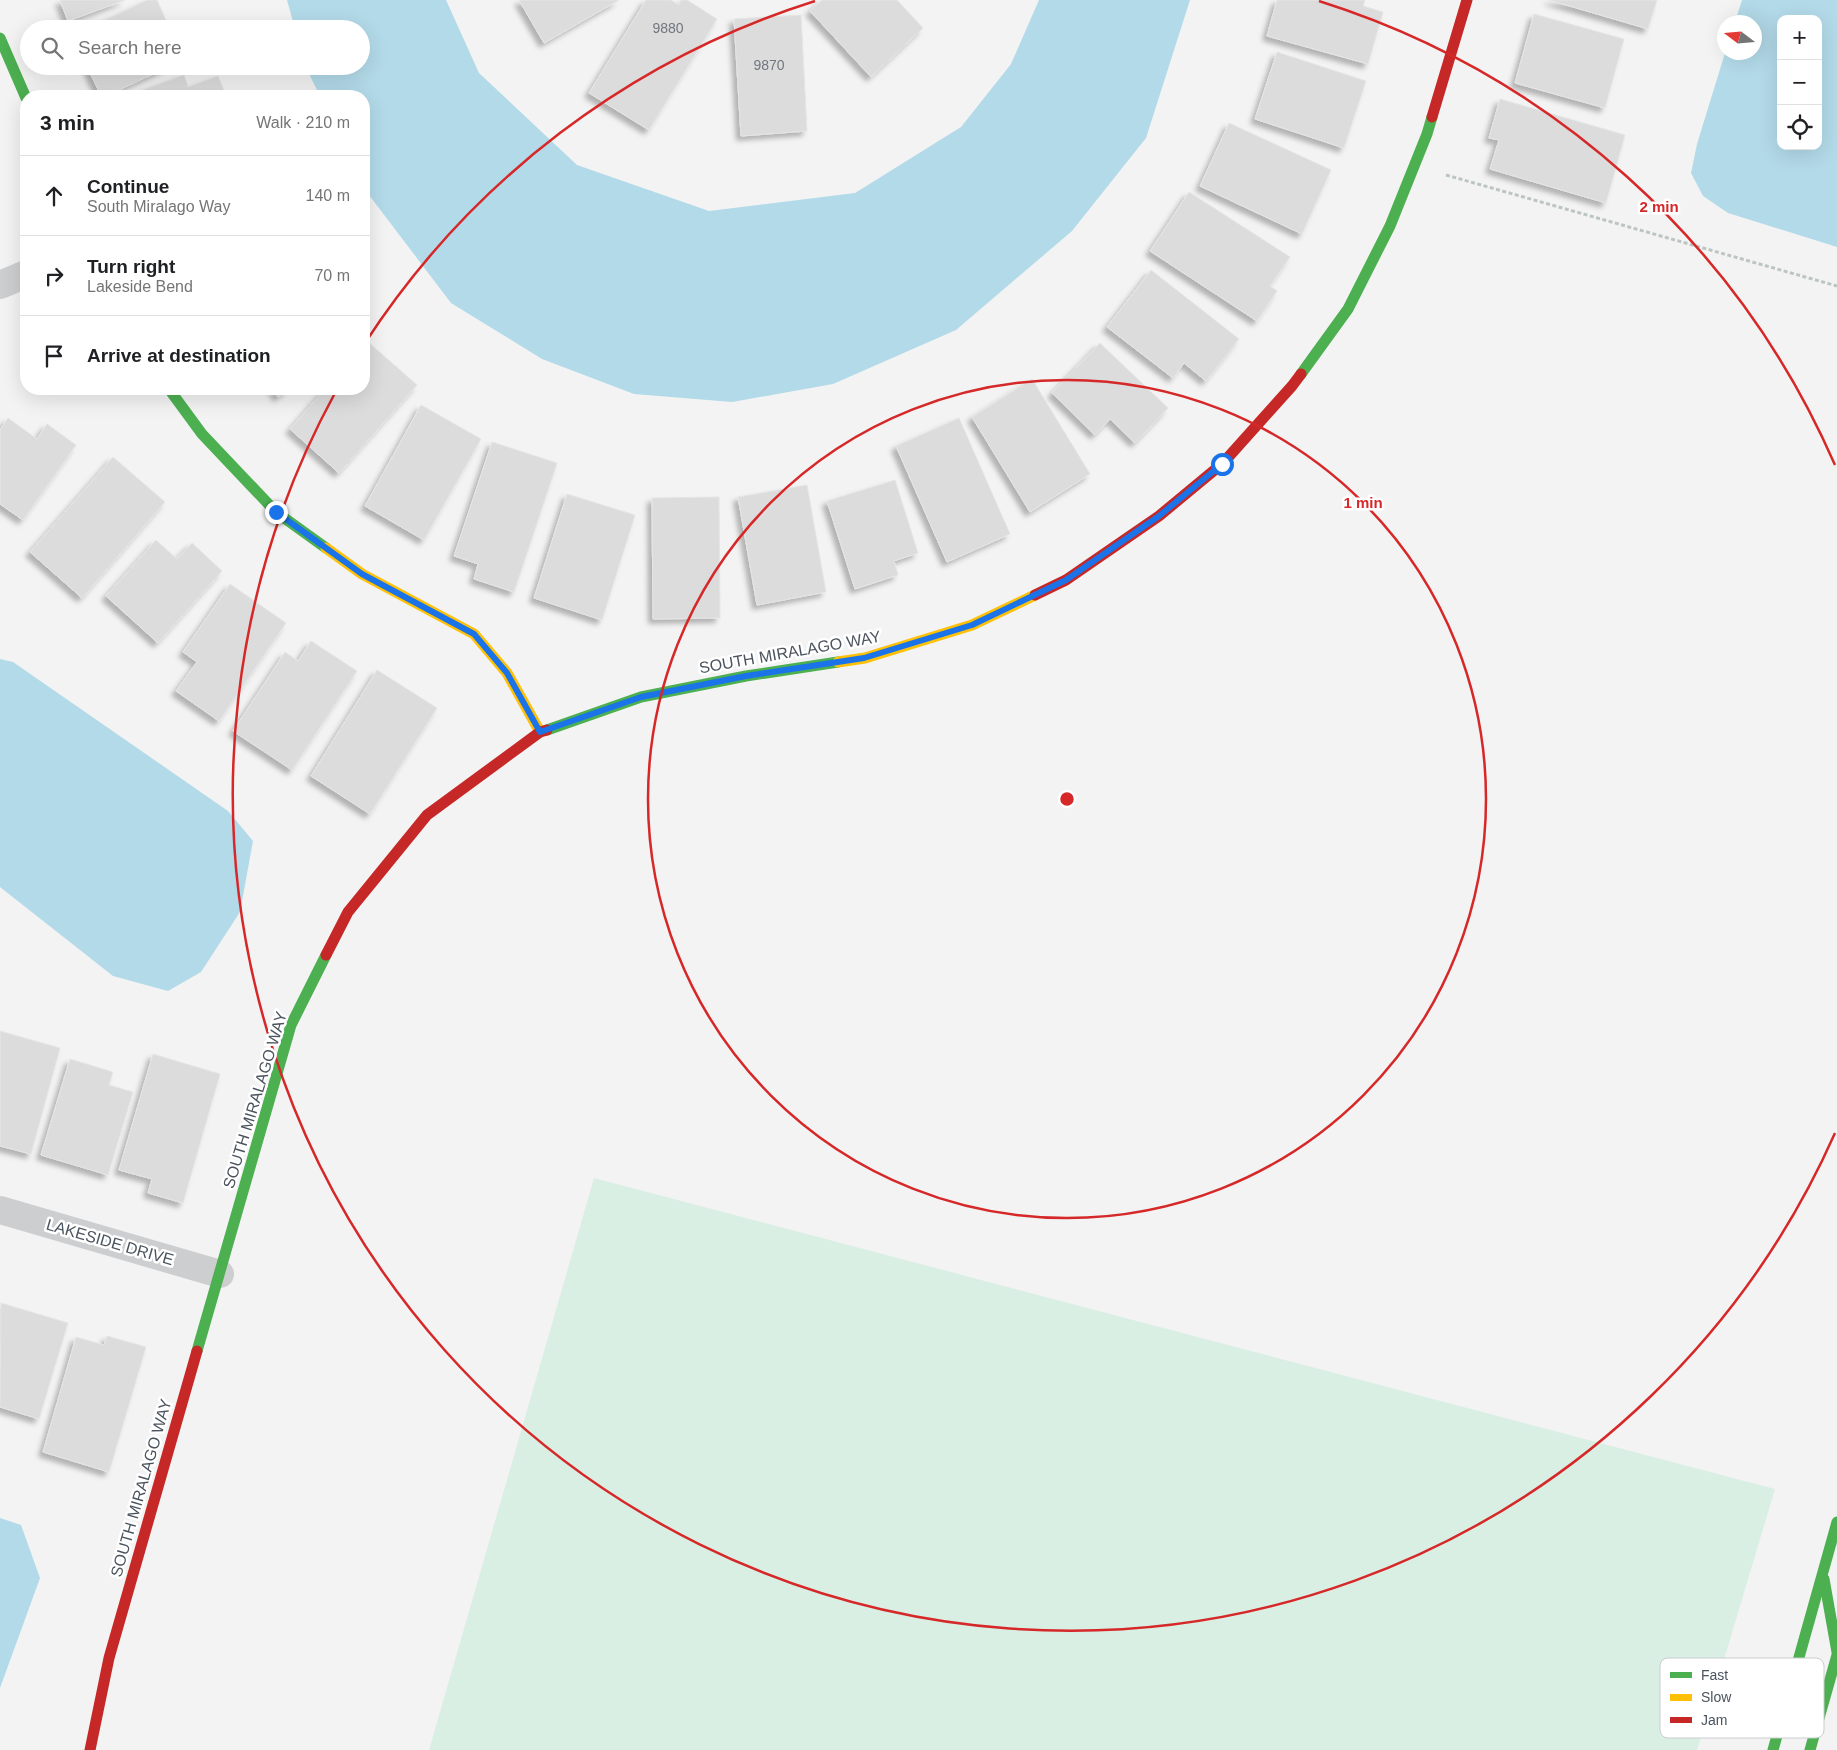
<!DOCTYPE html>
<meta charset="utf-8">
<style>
body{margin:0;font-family:Arial,sans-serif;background:#f6f6f6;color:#202124}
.controls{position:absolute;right:15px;top:15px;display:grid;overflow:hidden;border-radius:10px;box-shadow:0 5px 20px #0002}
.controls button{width:45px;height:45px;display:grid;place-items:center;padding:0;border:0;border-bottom:1px solid #e0e0e0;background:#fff;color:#202124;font:25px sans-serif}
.compass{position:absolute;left:1717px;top:15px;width:45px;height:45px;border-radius:50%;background:#fff;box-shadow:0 5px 20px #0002;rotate:286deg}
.stop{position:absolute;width:15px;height:15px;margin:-11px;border:4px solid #1a73e8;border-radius:50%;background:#fff}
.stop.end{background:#1a73e8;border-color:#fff;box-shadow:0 1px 5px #0008}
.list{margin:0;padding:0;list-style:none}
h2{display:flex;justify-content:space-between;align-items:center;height:65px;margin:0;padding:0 20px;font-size:21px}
h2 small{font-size:16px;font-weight:400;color:#757577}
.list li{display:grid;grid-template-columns:32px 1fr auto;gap:15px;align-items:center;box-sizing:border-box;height:80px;padding:0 20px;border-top:1px solid #e0e0e0}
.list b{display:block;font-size:19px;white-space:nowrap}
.list p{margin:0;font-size:16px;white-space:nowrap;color:#757577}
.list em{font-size:16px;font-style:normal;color:#757577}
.icon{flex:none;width:28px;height:28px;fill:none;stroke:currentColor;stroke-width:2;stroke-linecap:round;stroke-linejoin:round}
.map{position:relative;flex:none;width:1837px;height:1750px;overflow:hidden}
.search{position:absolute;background:#fff;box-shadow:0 5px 20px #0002;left:20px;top:20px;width:350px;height:55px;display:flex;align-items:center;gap:12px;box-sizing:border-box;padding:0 18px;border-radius:28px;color:#757577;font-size:19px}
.panel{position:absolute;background:#fff;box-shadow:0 5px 20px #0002;left:20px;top:90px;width:350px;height:305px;border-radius:20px}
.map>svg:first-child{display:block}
</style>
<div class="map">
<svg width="1837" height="1750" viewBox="0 0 1837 1750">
<defs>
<filter id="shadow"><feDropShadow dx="-4.5" dy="4.5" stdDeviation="2.5" flood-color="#0004"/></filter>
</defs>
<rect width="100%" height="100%" fill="#f3f3f3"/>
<polygon fill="#daefe4" points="594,1178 1775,1489 1697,1750 429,1750"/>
<g fill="#b3dae9" fill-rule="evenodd">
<polygon points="287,0 446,0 479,73 577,165 709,211 855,193 961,127 1011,64 1039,0 1190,0 1146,138 1072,231 956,330 833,384 732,402 634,394 542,359 451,303 369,195 364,184 364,96 320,96 305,66 361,66 361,29 295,29"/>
<path d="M1742,0h95v247l-109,-34 -25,-17 -12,-23 6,-29 28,-91 29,-1v-30h-19zM1781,19h37v127h-37z"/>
<polygon points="0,659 13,662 228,811 253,841 240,912 201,972 168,991 113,976 0,887"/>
<polygon points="0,1518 21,1525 40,1578 0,1688"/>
</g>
<g fill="#dcdcdd" stroke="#e5e5e6" filter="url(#shadow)">
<polygon points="60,0 125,0 68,21"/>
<polygon points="147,0 157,0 170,29 94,29 92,26"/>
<polygon points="519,0 619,0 544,43"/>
<polygon points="646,0 671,0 679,5 681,0 687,0 717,19 649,130 589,93"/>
<polygon points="822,0 897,0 923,28 871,77 810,11"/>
<polygon points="1277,0 1365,0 1363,6 1383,12 1368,64 1267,36"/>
<polygon points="1549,0 1657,0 1648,29"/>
<polygon points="1534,14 1624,39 1605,108 1515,83"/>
<polygon points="801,15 807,131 741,136 734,19"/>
<polygon points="1277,52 1366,81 1344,148 1255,119"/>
<polygon points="87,66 170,66 106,96 101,96"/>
<polygon points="184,75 188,87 218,76 226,96 125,96"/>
<polygon points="1500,99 1625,135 1606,203 1490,169 1499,140 1489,138"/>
<polygon points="1229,123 1331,170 1302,234 1200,186"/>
<polygon points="1189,192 1290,257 1270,286 1277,291 1257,321 1150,251"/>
<polygon points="1151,270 1239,339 1206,381 1184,363 1173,378 1107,327"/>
<polygon points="367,341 417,385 339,473 290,429 325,389 364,389 364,345"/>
<polygon points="1100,343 1168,408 1135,443 1110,419 1095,435 1052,393"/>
<polygon points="1032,379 1090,474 1030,512 972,417"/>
<polygon points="273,389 289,389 278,397"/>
<polygon points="421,405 481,439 424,540 365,506"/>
<polygon points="8,418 37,439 47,424 76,445 23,520 0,504 0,430"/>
<polygon points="959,418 1010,534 947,562 896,446"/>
<polygon points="492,442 557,463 514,592 474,579 478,564 454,556"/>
<polygon points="113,457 165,502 82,598 30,552"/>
<polygon points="895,480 918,553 894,561 898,575 855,589 827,501"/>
<polygon points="807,485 826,592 757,605 738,497"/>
<polygon points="567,494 635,515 602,620 534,598"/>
<polygon points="719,497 720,618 653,619 652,498"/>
<polygon points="156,540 177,559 192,543 222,571 158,643 106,596"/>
<polygon points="230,584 286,623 219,721 176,691 197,662 183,652"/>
<polygon points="311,641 357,671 292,770 233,731 285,652 298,661"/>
<polygon points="377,670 437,708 370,814 311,776"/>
<polygon points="0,1031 60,1048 31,1154 0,1146"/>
<polygon points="153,1054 220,1074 183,1203 148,1193 152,1179 119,1170"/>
<polygon points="70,1059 113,1072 109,1085 133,1092 108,1175 41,1155"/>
<polygon points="1,1303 68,1323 39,1419 0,1407"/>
<polygon points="107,1336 146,1347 109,1472 43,1452 76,1337 104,1345"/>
</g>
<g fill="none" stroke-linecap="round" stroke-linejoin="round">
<polyline stroke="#bcc5c3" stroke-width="3" stroke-dasharray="4 2.5" stroke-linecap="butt" points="1446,175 1837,286"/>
<g stroke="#cdced0" stroke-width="28">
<polyline points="0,285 26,274"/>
<polyline points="0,1210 220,1274"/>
</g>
<g stroke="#4caf50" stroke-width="11">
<polyline points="0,38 26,98"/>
<polyline points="1301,374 1348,309 1390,226 1427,134 1432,117"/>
<polyline points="169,389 202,434 276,512 326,548"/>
<polyline points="547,730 641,697 746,676 838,662"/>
<polyline points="197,1351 291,1025 326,955"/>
<polyline points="1824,1579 1837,1652"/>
<polyline points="1773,1750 1837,1522"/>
<polyline points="1810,1750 1837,1655"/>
</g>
<g stroke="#ffc107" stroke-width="11">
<polyline points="326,548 362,574 474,634 507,673 540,732"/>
<polyline points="838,662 865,658 972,625 1035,595"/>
</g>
<g stroke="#c62828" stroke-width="11">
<polyline points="1432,117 1467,0"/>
<polyline points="1035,595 1066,580 1159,516 1223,463 1292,386 1301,374"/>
<polyline points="326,955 348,912 427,815 540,732 547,730"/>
<polyline points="90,1750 109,1658 197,1351"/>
</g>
</g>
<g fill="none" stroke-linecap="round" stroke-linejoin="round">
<polyline stroke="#1a73e8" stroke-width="6" points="276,512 362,574 474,634 507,673 540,732 641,697 746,676 864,658 972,625 1066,580 1159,516 1222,464"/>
</g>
<g fill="none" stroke="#d62828" stroke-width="2.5">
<circle cx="1067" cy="799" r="419"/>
<path d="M1835 1133A837 837 0 1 1 335 393M365 343A837 837 0 0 1 815 1M1319 1A837 837 0 0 1 1835 465"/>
</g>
<g text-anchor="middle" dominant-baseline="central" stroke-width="5" stroke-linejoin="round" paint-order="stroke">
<g font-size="14" fill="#70777e">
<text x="668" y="28">9880</text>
<text x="769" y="65">9870</text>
</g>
<g font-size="16" fill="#4b545e" stroke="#fff">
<text transform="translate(790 652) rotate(-10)">SOUTH MIRALAGO WAY</text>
<text transform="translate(255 1100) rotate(-73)">SOUTH MIRALAGO WAY</text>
<text transform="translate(110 1242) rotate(16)">LAKESIDE DRIVE</text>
<text transform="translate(141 1488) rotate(-74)">SOUTH MIRALAGO WAY</text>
</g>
</g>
<rect x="1660" y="1658" width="164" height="80" rx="8" fill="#fff" stroke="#c9cccf" stroke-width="1"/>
<rect x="1670" y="1672" width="22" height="6" fill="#4caf50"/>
<rect x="1670" y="1694" width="22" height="7" fill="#ffc107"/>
<rect x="1670" y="1717" width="22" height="6" fill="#c62828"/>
<g font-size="14" fill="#4b545e">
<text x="1701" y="1680">Fast</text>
<text x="1701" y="1702">Slow</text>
<text x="1701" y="1725">Jam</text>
</g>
<circle cx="1067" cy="799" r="8" fill="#d62828" stroke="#fff" stroke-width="2.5"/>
<g font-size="15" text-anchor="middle" font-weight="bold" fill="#d62828" stroke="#fff" stroke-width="5" stroke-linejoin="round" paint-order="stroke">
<text x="1659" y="212">2 min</text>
<text x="1363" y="508">1 min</text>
</g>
</svg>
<div class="controls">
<button>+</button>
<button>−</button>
<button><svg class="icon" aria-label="locate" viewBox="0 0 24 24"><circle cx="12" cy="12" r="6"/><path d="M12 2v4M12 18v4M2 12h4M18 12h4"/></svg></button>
</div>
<svg class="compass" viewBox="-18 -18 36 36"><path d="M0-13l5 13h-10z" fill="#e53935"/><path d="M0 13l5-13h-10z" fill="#757577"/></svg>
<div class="stop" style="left:1222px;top:464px"></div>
<div class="stop end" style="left:276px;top:512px"></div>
<div class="search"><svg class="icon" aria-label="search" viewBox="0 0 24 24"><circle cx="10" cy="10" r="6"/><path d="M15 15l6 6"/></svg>Search here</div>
<section class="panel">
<h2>3 min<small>Walk · 210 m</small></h2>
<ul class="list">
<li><svg class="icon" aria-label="ahead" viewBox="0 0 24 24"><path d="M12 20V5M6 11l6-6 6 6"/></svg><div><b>Continue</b><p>South Miralago Way</p></div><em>140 m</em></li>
<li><svg class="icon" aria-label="right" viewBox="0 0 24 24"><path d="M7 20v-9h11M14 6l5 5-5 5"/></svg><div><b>Turn right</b><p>Lakeside Bend</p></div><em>70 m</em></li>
<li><svg class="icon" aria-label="arrive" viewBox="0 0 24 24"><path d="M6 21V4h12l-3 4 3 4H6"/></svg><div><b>Arrive at destination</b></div></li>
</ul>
</section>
</div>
